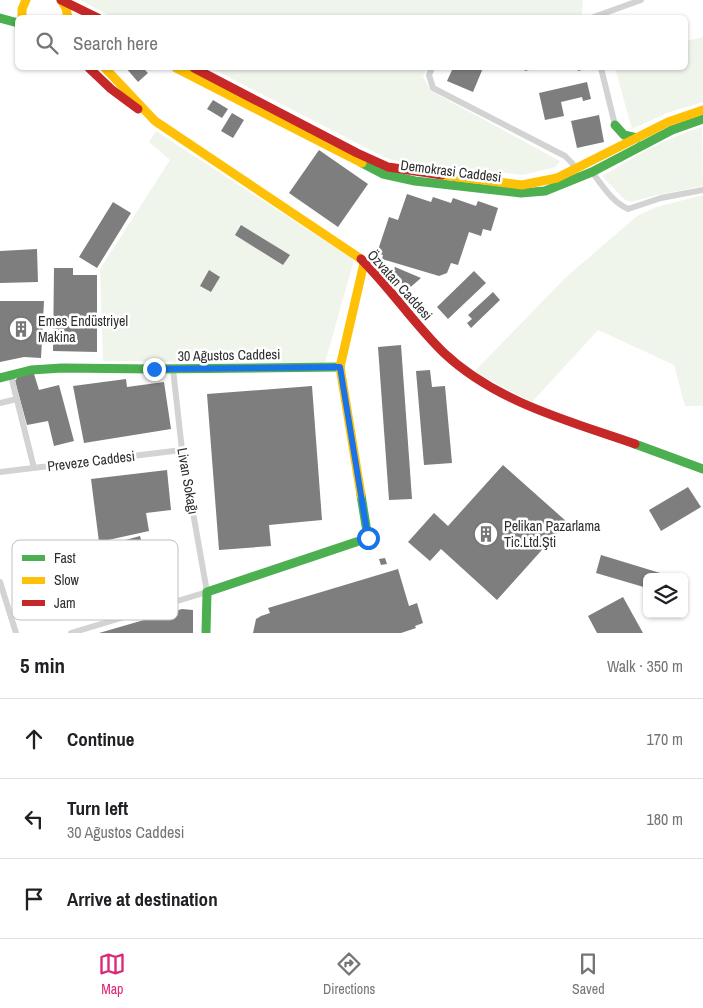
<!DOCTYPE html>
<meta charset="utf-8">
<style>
body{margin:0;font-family:"Archivo Narrow",sans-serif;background:#f2f2f2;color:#202124}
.controls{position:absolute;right:15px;bottom:15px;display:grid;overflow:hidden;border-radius:8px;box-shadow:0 1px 4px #0004}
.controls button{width:45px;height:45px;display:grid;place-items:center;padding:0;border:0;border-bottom:1px solid #e0e0e0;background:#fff;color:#202124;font:25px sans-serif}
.stop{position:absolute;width:15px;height:15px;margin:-11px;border:4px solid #1a73e8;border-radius:50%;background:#fff}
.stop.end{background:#1a73e8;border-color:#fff;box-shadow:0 1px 5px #0008}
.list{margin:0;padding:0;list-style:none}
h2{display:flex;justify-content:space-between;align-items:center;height:65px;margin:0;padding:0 20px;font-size:21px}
h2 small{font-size:16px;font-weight:400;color:#757577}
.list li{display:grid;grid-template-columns:32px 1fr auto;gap:15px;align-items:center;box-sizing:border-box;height:80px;padding:0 20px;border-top:1px solid #e0e0e0}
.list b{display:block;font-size:19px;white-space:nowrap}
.list p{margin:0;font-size:16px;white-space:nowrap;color:#757577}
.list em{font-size:16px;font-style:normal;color:#757577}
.icon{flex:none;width:28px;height:28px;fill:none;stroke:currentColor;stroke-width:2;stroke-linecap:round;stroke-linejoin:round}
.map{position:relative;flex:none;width:703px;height:633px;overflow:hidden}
.search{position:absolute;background:#fff;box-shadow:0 1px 4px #0004;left:15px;right:15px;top:15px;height:55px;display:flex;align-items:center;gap:12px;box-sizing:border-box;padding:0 18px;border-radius:8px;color:#757577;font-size:19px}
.sheet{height:305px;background:#fff}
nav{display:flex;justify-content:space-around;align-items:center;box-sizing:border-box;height:70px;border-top:1px solid #e0e0e0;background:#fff;font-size:14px;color:#757577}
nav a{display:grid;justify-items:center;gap:2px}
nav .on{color:#db2777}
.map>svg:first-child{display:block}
</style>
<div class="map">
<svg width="703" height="633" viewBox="0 0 703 633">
<rect width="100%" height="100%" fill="#fff"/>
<g fill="#f0f5ec">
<polygon points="80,0 583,0 582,16 575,18 114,18"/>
<polygon points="703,37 703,102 667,113 632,129 615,68 686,68 686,41"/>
<polygon points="211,68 427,68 423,77 431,91 560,161 556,167 522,175 451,166 408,164 386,158"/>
<path d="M702,127l1,59 -50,10 -22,6 -7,-3 -22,-23c34,-20 61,-37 100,-49z"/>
<polygon points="156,131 354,260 325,363 103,361 100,269 170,160 149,142"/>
<polygon points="703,195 703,406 685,406 674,365 598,330 532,402 474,372 565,278 637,216 656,207"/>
</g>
<g fill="#7e7e7e">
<polygon points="126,68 143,68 148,73 138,82"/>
<polygon points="453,68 483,68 473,92 447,81"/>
<polygon points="524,68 536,68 525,71"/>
<polygon points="577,68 589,68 578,71"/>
<polygon points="587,82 591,99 583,101 582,97 561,102 564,116 545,120 539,93"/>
<polygon points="213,100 228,109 222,118 207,109"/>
<polygon points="232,113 244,120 233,138 221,131"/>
<polygon points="599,115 604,142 577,148 571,121"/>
<polygon points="319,150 368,184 338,227 289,193"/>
<polygon points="407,194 431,202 433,197 451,203 453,198 476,206 478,201 498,208 491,231 483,229 481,236 469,232 458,265 451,263 447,273 439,276 382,259 383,255 377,253 389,217 398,220"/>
<polygon points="113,202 131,213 97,268 79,257"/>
<polygon points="241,225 290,255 283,265 235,235"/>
<polygon points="37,249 38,282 0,283 0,251"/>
<polygon points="395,267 421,278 406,291 390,273"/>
<polygon points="54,268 73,268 73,275 97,275 97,352 53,351"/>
<polygon points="209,270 220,277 211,292 200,286"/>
<polygon points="474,271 486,283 448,319 437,307"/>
<polygon points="493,292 500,300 471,328 467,323 472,319 468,315"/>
<polygon points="0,301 44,301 41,358 24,357 0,362"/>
<polygon points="401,345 412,499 389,500 378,347"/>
<polygon points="430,370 432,387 445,386 452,463 424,465 416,371"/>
<polygon points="20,374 34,374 39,390 59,385 74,441 54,446 48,421 27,425 15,381"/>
<polygon points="126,379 127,387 164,382 171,429 84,443 73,386"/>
<polygon points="312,386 322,520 269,525 271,546 219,550 207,394"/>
<polygon points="503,465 567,522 497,600 441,549 430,561 408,542 434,513 448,526"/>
<polygon points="167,470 171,510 146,513 149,531 99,542 91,479"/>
<polygon points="688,487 701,507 661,531 649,510"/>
<polygon points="140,536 154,587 60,613 46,562"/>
<polygon points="601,555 670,576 670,577 647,577 647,588 596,573"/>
<polygon points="385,558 387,564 381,565 379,559"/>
<polygon points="398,569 409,606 417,603 423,623 415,626 416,628 401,633 253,633 256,619 261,616 270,613 268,608"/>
<polygon points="623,597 643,633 597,633 588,616"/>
<polygon points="182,609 193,610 193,633 99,633"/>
</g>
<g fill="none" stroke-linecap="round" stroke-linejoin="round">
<g stroke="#d3d3d3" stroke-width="6">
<polyline points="591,18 641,0"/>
<polyline points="432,68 429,75 433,88 565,156 572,163 576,170"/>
<polyline points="601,68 615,125"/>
<path d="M592,172c10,13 20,30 36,37l33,-11 42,-8"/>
<polyline points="11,376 34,468"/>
<polyline points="0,403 17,399"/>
<polyline points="0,472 182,450"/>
<polyline points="0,582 16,633"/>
<polyline points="71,633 207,592 182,450 173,369"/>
</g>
<g stroke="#4caf50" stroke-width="9">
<polyline points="0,18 18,23"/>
<polyline points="615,125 624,135 637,138"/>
<polyline points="362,163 383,174 415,181 521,193 545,191 592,172 672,130 703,119"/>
<polyline points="0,378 31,370 62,368 154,369 340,367"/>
<polyline points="635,444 703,469"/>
<polyline points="206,633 207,592 368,538 361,495"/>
</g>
<g stroke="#ffc107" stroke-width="9">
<polyline points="61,0 66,8 68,18"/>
<polyline points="22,18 22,9 26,0"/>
<polyline points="105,68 155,121 361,259"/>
<polyline points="176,68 362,163"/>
<polyline points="442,175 522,185 557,178 668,122 703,110"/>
<polyline points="361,495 340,367 364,263"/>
</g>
<g stroke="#c62828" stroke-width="9">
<polyline points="61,0 98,18"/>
<polyline points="89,68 111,89 138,109"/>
<polyline points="194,68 357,153 388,167 442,175"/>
<path d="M361,259c30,30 53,65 83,94 52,49 125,68 191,91"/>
</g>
</g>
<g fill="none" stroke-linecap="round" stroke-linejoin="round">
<polyline stroke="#1a73e8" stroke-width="6" points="154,369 340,367 368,538"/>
</g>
<defs>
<symbol id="building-ring" viewBox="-11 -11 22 22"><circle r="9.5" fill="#fff" stroke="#777" stroke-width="1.5"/><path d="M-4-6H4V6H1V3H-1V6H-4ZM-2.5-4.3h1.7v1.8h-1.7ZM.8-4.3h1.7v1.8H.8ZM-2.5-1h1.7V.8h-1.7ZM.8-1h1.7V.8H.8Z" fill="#777"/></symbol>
</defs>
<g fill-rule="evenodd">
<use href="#building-ring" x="7" y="315" width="28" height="28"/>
<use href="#building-ring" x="472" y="520" width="28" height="28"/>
</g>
<g text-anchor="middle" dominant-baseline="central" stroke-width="5" stroke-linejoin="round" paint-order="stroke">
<g font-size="14" fill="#2e2e2e" stroke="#fff">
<text transform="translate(451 171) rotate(7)">Demokrasi Caddesi</text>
<text transform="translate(400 285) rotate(48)">Özvatan Caddesi</text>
<text transform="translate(229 355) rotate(-1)">30 Ağustos Caddesi</text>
<text transform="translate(91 461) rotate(-7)">Preveze Caddesi</text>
<text transform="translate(188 481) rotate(80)">Livan Sokağı</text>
</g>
<g font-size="14" fill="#2e2e2e" stroke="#fff" text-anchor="start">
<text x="38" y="321">Emes Endüstriyel<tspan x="38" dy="16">Makina</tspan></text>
<text x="504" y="526">Pelikan Pazarlama<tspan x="504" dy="16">Tic.Ltd.Şti</tspan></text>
</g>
</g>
<rect x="12" y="540" width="166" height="80" rx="8" fill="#fff" stroke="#c0c0c0" stroke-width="1"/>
<rect x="22" y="555" width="23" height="6" fill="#4caf50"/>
<rect x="22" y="577" width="23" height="7" fill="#ffc107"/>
<rect x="22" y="600" width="23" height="6" fill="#c62828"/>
<g font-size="14" fill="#2e2e2e">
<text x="54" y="563">Fast</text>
<text x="54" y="585">Slow</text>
<text x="54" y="608">Jam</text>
</g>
</svg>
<div class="controls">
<button><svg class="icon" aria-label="layers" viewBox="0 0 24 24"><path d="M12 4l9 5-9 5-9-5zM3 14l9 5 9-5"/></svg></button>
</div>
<div class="stop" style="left:368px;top:538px"></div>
<div class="stop end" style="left:154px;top:369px"></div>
<div class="search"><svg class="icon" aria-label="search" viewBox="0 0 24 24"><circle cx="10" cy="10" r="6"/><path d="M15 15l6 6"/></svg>Search here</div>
</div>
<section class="sheet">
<h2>5 min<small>Walk · 350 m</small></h2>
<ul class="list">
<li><svg class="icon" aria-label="ahead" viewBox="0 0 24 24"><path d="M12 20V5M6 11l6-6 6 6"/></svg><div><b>Continue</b></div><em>170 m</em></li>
<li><svg class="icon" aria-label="left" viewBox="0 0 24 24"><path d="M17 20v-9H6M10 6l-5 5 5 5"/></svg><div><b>Turn left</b><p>30 Ağustos Caddesi</p></div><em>180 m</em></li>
<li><svg class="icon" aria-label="arrive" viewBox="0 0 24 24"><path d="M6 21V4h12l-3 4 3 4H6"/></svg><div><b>Arrive at destination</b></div></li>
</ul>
</section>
<nav>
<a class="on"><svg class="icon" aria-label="map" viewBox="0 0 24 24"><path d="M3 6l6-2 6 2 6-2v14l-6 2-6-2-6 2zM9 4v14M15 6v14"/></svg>Map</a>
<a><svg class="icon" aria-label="directions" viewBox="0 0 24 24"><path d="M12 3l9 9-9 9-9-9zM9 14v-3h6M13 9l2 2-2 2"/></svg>Directions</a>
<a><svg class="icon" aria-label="saved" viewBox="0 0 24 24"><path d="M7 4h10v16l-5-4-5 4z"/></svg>Saved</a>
</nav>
